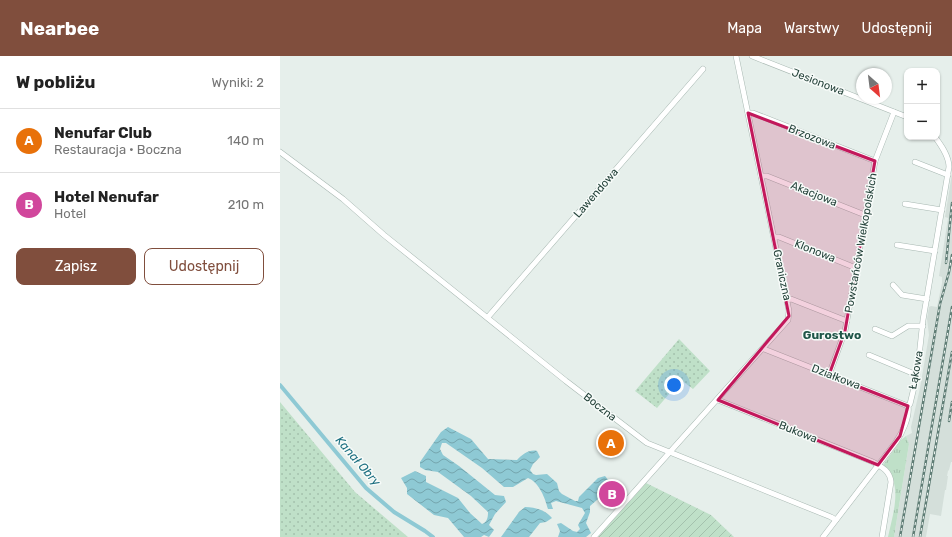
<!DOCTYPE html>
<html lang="pl">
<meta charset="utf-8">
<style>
body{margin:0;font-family:Rubik,sans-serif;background:#f6f6f6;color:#222}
.controls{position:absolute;right:12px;top:12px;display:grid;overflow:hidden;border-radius:8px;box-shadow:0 1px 3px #0004}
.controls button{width:36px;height:36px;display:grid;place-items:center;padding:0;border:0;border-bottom:1px solid #e0e0e0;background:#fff;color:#222;font:20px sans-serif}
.compass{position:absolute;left:576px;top:12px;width:36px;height:36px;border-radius:50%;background:#fff;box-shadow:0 1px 3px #0004;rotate:152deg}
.you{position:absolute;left:394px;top:329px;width:14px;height:14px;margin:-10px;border:3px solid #fff;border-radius:50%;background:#1a73e8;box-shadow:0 0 0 6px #1a73e833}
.badge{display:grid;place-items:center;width:26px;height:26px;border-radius:50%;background:#804e3d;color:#fff;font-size:13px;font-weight:700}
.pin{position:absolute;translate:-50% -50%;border:2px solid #fff;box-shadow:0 1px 4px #0006}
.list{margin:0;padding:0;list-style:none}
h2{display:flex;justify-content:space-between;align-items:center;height:52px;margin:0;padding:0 16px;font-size:17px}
h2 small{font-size:13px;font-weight:400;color:#767676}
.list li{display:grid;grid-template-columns:26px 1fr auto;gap:12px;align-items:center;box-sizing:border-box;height:64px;padding:0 16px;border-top:1px solid #e0e0e0}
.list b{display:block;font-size:15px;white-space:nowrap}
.list p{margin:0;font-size:13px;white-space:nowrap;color:#767676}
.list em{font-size:13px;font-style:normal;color:#767676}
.actions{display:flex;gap:8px;padding:12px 16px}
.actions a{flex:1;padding:9px 0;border:1px solid #804e3d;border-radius:8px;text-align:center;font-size:14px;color:#804e3d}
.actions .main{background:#804e3d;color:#fff}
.map{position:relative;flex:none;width:672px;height:481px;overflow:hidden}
header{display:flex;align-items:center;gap:24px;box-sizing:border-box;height:56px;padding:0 20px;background:#804e3d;color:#fff}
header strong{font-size:19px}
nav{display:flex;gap:22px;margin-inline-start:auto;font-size:14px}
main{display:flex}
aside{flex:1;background:#fff}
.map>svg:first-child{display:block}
</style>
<header>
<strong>Nearbee</strong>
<nav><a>Mapa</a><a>Warstwy</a><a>Udostępnij</a></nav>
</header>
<main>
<aside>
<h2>W pobliżu<small>Wyniki: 2</small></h2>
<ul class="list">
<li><span class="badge" style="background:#e8710a">A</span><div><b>Nenufar Club</b><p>Restauracja · Boczna</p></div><em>140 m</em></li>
<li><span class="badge" style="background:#d1479c">B</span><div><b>Hotel Nenufar</b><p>Hotel</p></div><em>210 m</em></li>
</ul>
<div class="actions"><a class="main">Zapisz</a><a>Udostępnij</a></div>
</aside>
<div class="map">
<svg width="672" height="481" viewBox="0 0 672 481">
<defs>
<pattern id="grass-dots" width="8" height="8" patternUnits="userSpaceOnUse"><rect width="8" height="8" fill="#bfe0c8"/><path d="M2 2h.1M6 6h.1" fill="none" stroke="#a4c1ad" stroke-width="1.8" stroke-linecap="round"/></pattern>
<pattern id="park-tufts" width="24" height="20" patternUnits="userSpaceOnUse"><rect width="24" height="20" fill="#bfe0c8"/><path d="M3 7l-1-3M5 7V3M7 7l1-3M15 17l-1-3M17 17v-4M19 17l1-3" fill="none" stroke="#a4c1ad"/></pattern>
<pattern id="garden-furrows" width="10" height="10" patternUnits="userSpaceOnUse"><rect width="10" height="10" fill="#bfe0c8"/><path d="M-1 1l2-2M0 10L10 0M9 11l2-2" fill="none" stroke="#a4c1ad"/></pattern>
<pattern id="water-waves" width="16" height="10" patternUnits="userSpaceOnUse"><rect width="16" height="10" fill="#8ec9d4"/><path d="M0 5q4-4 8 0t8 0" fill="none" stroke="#74a5ad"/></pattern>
</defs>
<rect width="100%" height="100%" fill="#e6efeb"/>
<polygon fill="#d4dfda" points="672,117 672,406 671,406 669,414 668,415 667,420 668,420 666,434 665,434 661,460 650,458 646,481 614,481 629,388 626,380 632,377 631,371 640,332 649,279 647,263 649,251 651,250 657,251 662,227 662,221 659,220 668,162 665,161"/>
<g fill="url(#grass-dots)">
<polygon points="399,283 430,315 413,333 401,324 377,352 355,335"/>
<polygon points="0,346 75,436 128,481 0,481"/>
</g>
<path fill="url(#park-tufts)" d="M626,380l3,8 -15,93h-6c5,-24 16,-54 -5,-72l18,-25z"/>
<polygon fill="url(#garden-furrows)" points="366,427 431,459 454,481 318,481"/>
<g fill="url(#water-waves)">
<path d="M168,371l23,12 17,20 29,1c5,-5 12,-11 20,-9l3,6 -7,7 -3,6 3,4 3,1 11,-1 10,9 2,8 3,3 13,7h3l1,-4 19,-19 7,-2 5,6 -5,11 -15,13v6l-4,11 5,10 -5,4h-28l2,-6 -3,-7 4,-1 12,8 4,1 3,-3 -2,-4 7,-12 -3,-5 -26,-7 -5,2 2,6h-5c-3,-11 -9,-27 -20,-31l-15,9h-9l-22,-19 -36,-25h-4l-2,6 3,6 16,11 36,29 9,1 2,6 -11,12 -6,11 5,5 -5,7 -5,-2 -3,2h-17l-16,-19 -14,-3 -27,-21v-6l-6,-10 14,-7 11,5v6l32,16 12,15 12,11c5,-2 6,-6 6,-12l-17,-16 -33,-24 -13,-2 -5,-3v-5l21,-30z"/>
<path d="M245,451c10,0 20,3 27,11l-6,4 -6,1 -11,14h-28l18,-25z"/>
</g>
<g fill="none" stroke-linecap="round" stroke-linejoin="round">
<polyline stroke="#8ec9d4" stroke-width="4" points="0,329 86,432 114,456 145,475 153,481"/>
<defs>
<g id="minor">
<polyline points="472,0 627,61"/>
<polyline points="468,57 473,57 595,105"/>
<polyline points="0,96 63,143 104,179 286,325 367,387 551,461 556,464"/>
<polyline points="635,106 668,119"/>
<polyline points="481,120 487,120 585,159"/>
<polyline points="625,148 662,154"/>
<polyline points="494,181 499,181 576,212"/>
<polyline points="617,189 655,195"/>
<polyline points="613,229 622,239 647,243"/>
<polyline points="507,244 511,243 567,265"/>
<polyline points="208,261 423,13"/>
<polyline points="595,273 612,280 628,270 643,270"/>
<polyline points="484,293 628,350"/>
<polyline points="589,299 637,319"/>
<polyline points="549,319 565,275 595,105 614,56"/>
<path d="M438,344l155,62c9,5 17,9 18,20l-9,55"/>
<polyline points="314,481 508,264 509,255 456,0"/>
<path d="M543,481l73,-95c6,-9 14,-25 12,-36l2,-2 7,-29 6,-55 26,-153c0,-11 -8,-22 -14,-30"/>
</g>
</defs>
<use href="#minor" stroke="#a8b8b2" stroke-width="6"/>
<use href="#minor" stroke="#fff" stroke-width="5"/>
<defs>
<g id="rail">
<polyline points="666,207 672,147"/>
<polyline points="669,365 672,346"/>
<polyline points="620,481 660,248 669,216 672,199"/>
<polyline points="633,481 672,251"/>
<polyline points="640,481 672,296"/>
</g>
</defs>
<use href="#rail" stroke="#5f7d75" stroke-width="2.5"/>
<use href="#rail" stroke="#f7fbf9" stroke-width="1" stroke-dasharray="3" stroke-linecap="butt"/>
</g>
<path fill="#c2185b" fill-opacity="0.2" stroke="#c2185b" stroke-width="3" stroke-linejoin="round" d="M468,57l127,48 -30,170 -16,44 79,31 -8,30 -22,29 -160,-65 71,-84z"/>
<g text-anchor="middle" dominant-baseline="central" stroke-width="3" stroke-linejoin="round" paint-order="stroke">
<g font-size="11" fill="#24423a" stroke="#f7fbf9">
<text transform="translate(538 26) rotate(21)">Jesionowa</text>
<text transform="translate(532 81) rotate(21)">Brzozowa</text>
<text transform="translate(316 137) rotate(-49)">Lawendowa</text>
<text transform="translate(534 138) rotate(22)">Akacjowa</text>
<text transform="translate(581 187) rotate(-80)">Powstańców Wielkopolskich</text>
<text transform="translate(535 195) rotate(22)">Klonowa</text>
<text transform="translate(502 219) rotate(78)">Graniczna</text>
<text transform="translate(636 314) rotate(-80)">Łąkowa</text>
<text transform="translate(556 321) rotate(21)">Działkowa</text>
<text transform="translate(320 351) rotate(38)">Boczna</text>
<text transform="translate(518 376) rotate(22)">Bukowa</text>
</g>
<g font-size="12" font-weight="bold" fill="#1f5548" stroke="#f7fbf9">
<text x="552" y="279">Gurostwo</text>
</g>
<g font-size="12" font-style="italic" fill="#1c6f80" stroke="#f7fbf9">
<text transform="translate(78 405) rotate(49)">Kanał Obry</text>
</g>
</g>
</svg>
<div class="controls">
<button>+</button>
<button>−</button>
</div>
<svg class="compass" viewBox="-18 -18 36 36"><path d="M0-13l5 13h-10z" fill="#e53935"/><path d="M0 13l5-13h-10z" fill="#767676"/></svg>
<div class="you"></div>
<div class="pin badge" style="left:331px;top:387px;background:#e8710a">A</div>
<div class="pin badge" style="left:332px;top:438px;background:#d1479c">B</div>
</div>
</main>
